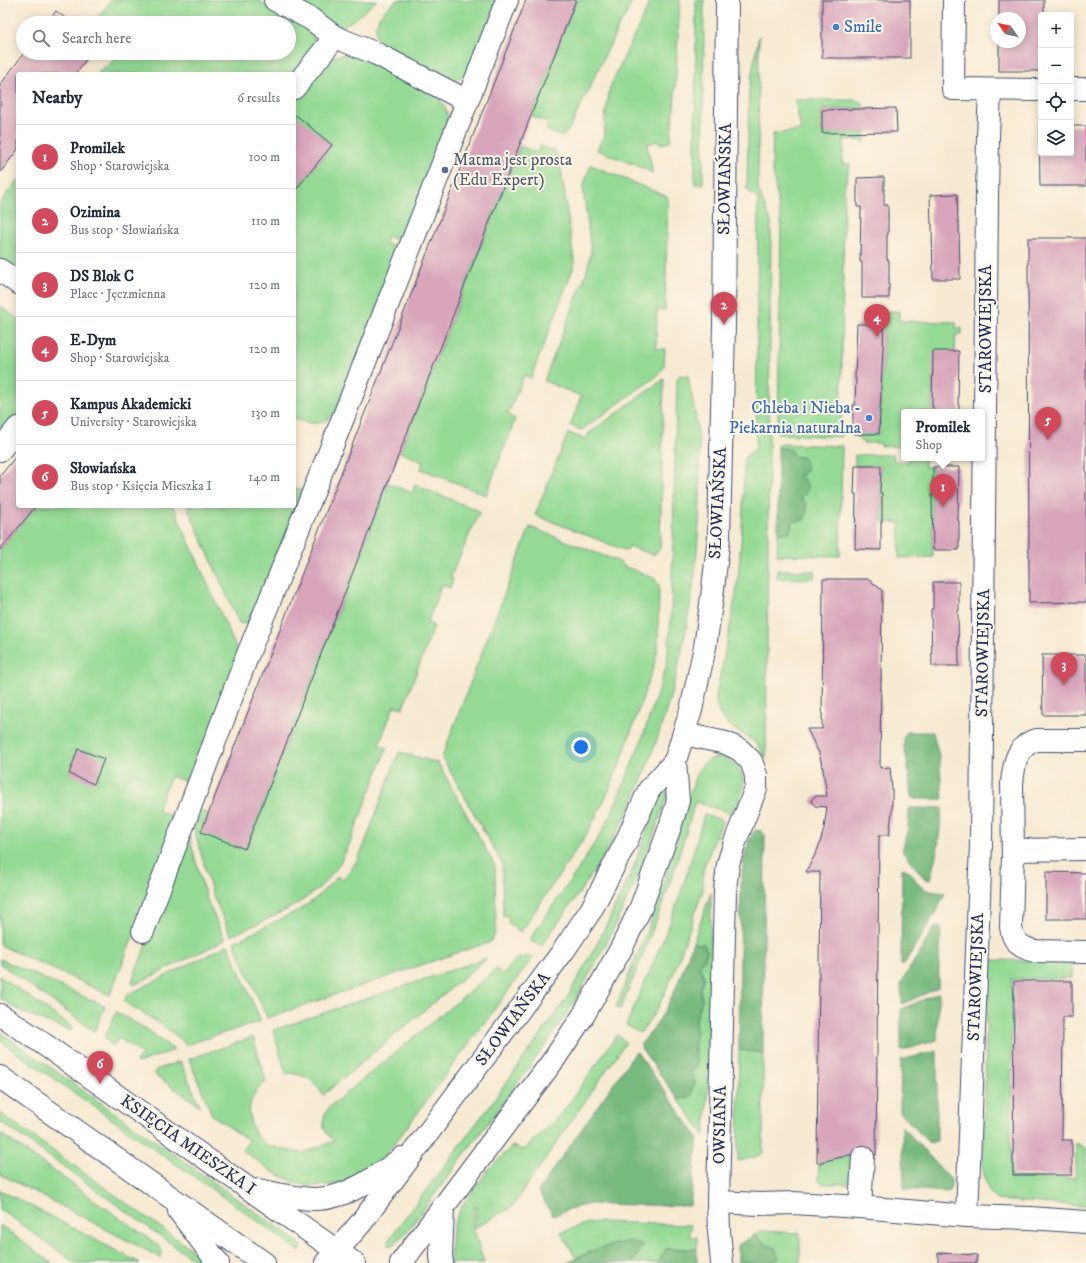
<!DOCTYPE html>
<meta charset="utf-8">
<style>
body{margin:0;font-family:"IM FELL DW Pica",serif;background:#f2f2f3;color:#1f2937}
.controls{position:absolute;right:12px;top:12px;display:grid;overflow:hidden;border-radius:4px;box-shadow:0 2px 10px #0003}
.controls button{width:36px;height:36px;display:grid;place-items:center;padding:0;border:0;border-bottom:1px solid #e0e1e3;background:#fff;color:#1f2937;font:20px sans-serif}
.compass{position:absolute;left:990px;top:12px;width:36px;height:36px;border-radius:50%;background:#fff;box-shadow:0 2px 10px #0003;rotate:304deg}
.you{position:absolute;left:581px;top:747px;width:14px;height:14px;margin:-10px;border:3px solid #fff;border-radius:50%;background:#1a73e8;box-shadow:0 0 0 6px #1a73e833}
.badge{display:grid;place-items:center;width:26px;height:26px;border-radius:50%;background:#d1495b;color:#fff;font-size:13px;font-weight:700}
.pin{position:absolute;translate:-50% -33px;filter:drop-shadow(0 1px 2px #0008)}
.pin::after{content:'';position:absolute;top:21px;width:14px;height:12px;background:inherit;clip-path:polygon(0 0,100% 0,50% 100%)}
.popup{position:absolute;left:901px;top:409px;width:84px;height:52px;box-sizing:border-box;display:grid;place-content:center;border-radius:4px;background:#fff;filter:drop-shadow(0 1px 3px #0005);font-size:13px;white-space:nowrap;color:#747a83}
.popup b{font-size:15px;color:#1f2937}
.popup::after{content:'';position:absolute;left:50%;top:100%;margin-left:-8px;border:8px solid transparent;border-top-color:#fff}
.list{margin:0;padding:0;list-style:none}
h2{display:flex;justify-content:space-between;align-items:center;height:52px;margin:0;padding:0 16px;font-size:17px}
h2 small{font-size:13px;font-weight:400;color:#747a83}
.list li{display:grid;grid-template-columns:26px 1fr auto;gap:12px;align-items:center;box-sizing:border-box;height:64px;padding:0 16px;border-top:1px solid #e0e1e3}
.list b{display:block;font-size:15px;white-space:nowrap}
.list p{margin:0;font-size:13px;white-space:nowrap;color:#747a83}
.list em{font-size:13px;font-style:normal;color:#747a83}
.icon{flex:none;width:22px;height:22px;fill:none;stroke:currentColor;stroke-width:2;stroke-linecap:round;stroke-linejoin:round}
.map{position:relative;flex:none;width:1086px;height:1263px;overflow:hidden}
.search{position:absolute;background:#fff;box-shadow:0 2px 10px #0003;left:16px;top:16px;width:280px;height:44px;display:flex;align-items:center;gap:10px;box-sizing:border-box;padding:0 14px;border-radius:22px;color:#747a83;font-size:15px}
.panel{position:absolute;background:#fff;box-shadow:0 2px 10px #0003;left:16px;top:72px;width:280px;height:436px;border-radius:4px}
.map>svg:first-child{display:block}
</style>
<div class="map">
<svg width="1086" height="1263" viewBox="0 0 1086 1263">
<rect width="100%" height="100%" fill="#fcf5e5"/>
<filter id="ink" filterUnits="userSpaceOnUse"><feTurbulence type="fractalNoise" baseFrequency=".025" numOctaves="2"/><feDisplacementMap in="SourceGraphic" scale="8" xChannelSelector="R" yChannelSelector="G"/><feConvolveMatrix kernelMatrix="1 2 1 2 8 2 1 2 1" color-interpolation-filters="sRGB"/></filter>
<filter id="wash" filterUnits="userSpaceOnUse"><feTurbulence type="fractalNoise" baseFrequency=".012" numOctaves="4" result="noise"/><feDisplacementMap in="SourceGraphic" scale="16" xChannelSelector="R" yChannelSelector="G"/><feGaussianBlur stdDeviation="0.9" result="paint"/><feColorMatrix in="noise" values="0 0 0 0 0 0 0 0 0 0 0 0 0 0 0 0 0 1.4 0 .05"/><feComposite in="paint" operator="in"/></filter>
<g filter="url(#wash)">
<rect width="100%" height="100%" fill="#f7ead2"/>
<g fill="#94da94" stroke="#588479">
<polygon points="111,0 257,0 306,27 313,35 315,45 294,74 98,74 104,66 107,68 118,53 289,53 289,23 94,23"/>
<path d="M287,0h90c-10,8 -27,27 -40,26z"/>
<path d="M397,0h101l-29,70c-5,7 -10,10 -19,12l-72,-39c-7,-22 3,-30 19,-43z"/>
<polygon points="576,0 633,0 624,19 620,24 571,126 563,137 546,130 549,123 531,116"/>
<polygon points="651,0 680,0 674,109 670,142 660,144 659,141 647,144 653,174 645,169 597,150 605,132 605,119 610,87"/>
<polygon points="696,0 704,0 703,184 695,184"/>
<path d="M759,36l-1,153 13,33 -5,536c-4,-6 -7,-12 -13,-17 -19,-14 -38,-18 -37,-46 8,-39 17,-78 22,-117 4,-40 6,-80 6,-120l12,-10 2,-250 -11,-8 2,-101z"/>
<path d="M353,53l86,45 7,11 3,13 -47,124 -6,-2 1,-4 -10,-4 -2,7 16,6 -66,164c-15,15 -23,10 -41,6v-227l38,-47 -38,-31v-14l35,-41 7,-3z"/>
<path d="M795,100h61c5,2 7,3 8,8l-42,2v23l43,-1v9l-21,-2v5l-2,20h8l-6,25 -3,248 -61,-3 -2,-1 3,-212 -9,-54 1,-33 28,-4z"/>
<polygon points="520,146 537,153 540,146 557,152 556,155 560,163 574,260 573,269 531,378 524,375 508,414 515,419 486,495 421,469 423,462 400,452"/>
<polygon points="591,165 668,197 665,310 657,310 656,348 665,349 664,367 657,376 583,429 582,430 570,426 581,396 544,381 586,274 591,252 583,187"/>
<polygon points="18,179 18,274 0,261 0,203"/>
<polygon points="0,306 18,319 18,413 0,435"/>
<polygon points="868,311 899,311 899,321 956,322 956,328 962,328 962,334 956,334 955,351 932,379 932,406 933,406 933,412 904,412 904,446 881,446 881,443 863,443 853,434 879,434 884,324 883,320 869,319"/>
<path d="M680,375l8,1c4,21 9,44 11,66 1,14 0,28 1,42 0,109 -25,226 -71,325 -23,49 -56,93 -87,136l-5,-1 -8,-4 48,-69 26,-41 9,-18 30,-73 25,-75 4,-45 6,-240z"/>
<polygon points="664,379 660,549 653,555 629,546 627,551 535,515 568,433 586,439 589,433"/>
<polygon points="779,444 842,446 840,556 777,555 778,533 782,533 791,524 792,520 798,521 802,497 801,474 798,456 794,457 788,450 778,448"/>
<polygon points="855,455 893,455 894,461 909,462 909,458 925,458 925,467 933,467 933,494 932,494 933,557 899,558 900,523 882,522 882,493 880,493 881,466 855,466"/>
<path d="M388,483l24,10 3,-8 65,26 -30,67 3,1 -3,9 -9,-3 -13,37 6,4 -31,82 -9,-2 -15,39 8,3 -37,95c-5,11 -10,21 -17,30 -25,32 -67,46 -102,63l-19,-43 -19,-68 6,-15 10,4 36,35z"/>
<polygon points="295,487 303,491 254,625 239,623 187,506 294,506"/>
<polygon points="36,506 173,506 241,659 192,784 171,776 157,810 179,819 110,995 0,945 0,550"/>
<polygon points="530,527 620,562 623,566 654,578 659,586 658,648 654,665 621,761 606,797 586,835 521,932 510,925 508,921 510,918 505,915 503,917 502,863 442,757"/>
<polygon points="777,570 815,571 814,578 777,579"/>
<path d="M399,752l39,11 57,103 1,58 -1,10 -6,9 -9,2 -213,73 -33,-76 67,-33 15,-11 22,-22 4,3c18,-15 25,-42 33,-63 8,-22 16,-43 24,-64z"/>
<path d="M718,757c19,2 29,18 24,36 -2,7 -6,14 -8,21l-39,-12c-20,71 -45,140 -75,207l-4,-2 34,-84 13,-38 32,-108c5,-10 10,-18 23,-20z"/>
<polygon points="666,785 669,791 640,873 607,942 575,1001 542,1050 406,1233 394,1244 388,1246 389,1239 491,1104 567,998 599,940 633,869 662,789"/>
<path d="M704,815l19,5 -19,46 -1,7v17l-30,85 -17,36 -15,21h-3l-12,-7c15,-35 31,-69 45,-105 13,-34 23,-70 33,-105z"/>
<polygon points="189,836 206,898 225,940 134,985 132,981"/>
<path d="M711,893c-1,81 0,162 -6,243l-27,-37 9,-1 4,-3 1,-8 3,-6 -4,-9 5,-19 -2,-5 3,-17 -2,-4 3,-17 4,-10 -2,-11 4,-12 -5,-12 6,-6 -6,-15 -6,-2z"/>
<path d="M228,945l33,76 -75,24c-13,-16 -44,-32 -62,-43l3,-7z"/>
<path d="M534,956l-133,179 -15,19 -15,15 -33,15 -19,2h-12l-11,-3 -23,-11 -31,-22 7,-9 -37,-26 -23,-56 64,-22 13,44 -9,9 -6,11 -2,12 2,12 6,11 8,9 20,5 18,3 31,-12c-12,-11 -14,-20 -5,-34l168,-138 6,6 14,-17z"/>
<path d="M487,958l-164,137c-9,-16 -19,-21 -37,-22l-13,-43z"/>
<polygon points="0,959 105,1006 97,1026 94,1031 0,964"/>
<path d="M988,960l81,1 3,3v14l-60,1 -1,199h64l1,-35 10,5v58l-90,-6c-9,-8 -11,-20 -13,-32z"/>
<polygon points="0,976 73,1028 71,1031 24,1013 0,998"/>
<polygon points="116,1012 148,1030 174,1050 138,1063 136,1062 142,1054 119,1038 113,1046 104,1038 108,1031"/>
<polygon points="0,1032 290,1236 301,1245 301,1250 297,1250 286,1241 0,1041"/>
<polygon points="617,1035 626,1042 512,1207 475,1228 477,1207 475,1206 473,1226 484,1263 450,1263 452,1231 456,1219 462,1206 489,1169 512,1146 524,1150 562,1113"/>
<polygon points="739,1050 763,1053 763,1152 762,1154 755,1157 738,1161"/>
<polygon points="180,1061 200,1106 155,1075 154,1073 156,1070"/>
<polygon points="0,1113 191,1249 206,1263 198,1263 0,1121"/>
<polygon points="0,1133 158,1245 162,1251 161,1258 0,1174"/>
<polygon points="850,1155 850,1180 848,1184 822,1184 818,1180 819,1162"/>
<polygon points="0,1190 140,1263 75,1263 0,1209"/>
<polygon points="601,1222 691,1225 690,1237 697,1237 697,1249 666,1249 657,1263 632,1263 635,1260 599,1248 576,1258 561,1232 588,1223"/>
<polygon points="0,1225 52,1263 0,1263"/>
<path d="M761,1231l39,2v30h-27l-2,-17c-7,-3 -12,-5 -15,-12z"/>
</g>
<g fill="#77ba7e" stroke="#49746e">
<path d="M778,448h8l2,2 2,-1 2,2v4l2,2h8c5,5 5,9 3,15l-4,3 -1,3c12,4 8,15 1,20 8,6 7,15 3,22l-6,1h-6l-2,11 -8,1h-4z"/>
<polygon points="907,732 933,732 939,756 943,799 914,799 911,797 908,765 904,747 904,736"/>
<polygon points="909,808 942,808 938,847 930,880 925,879 902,851 908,828"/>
<path d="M755,830l6,1 4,4 -2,218 -24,-3 2,-168c2,-16 4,-38 14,-52z"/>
<path d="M902,868c11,2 12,14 21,20 6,4 15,4 22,5l-7,15 -33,55 -4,2z"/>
<polygon points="941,927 938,988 902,1004 901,983 934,928"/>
<path d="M693,942l6,2h5l3,7 -2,8 -6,6 5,12 -4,12 2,11 -4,10 -3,17 2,4 -3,17 3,14 -2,7 -4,3 4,9v4l-3,2v8l-5,3 -9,1 -37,-51v-4c28,-32 38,-63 52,-102z"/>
<polygon points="939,993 937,1040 901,1051 901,1009"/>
<polygon points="937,1051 937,1141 929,1143 900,1112 901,1060"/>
<polygon points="637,1052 698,1138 690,1206 589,1204 569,1209 553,1216 538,1191 635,1053"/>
<polygon points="902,1126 951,1180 951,1186 948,1192 904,1189"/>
<path d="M756,1234c4,9 11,10 19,14l4,10 -5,3 -1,2h-35v-18z"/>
<polygon points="629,1241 643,1245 635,1260 632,1263 567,1263 599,1248"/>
<polygon points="666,1249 697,1249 697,1263 657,1263"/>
</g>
<g id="blocks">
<g fill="#d8a5bb">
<polygon points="526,0 576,0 245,849 201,832"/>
<rect x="822" y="0" width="88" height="58"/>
<polygon points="999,0 1044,0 1044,15 1041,15 1041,71 999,71 999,42 1020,42 1020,18 999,18"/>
<polygon points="56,11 72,23 47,23"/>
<polygon points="24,53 91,53 75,74 18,74 18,149 0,173 0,85"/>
<polygon points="896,108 897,132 822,133 822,110"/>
<polygon points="296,115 332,145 294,192 294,117"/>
<polygon points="1039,126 1041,126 1041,153 1071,153 1071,126 1086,126 1086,186 1040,186"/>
<polygon points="884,177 884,205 888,205 888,235 887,235 887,260 889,260 889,298 862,298 862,262 860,262 861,207 857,207 857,178"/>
<polygon points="957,194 958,222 959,222 960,279 933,279 932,224 931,224 930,195"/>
<polygon points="1028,238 1086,238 1086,602 1029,603"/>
<polygon points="857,324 884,324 879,434 853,434 853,405 855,405 856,379 855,379"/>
<polygon points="933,351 959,351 958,405 959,405 959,412 933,412 933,406 932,406"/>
<polygon points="18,454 18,506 36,506 0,550 0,476"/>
<polygon points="855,466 881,466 880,493 882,493 882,522 881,522 881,550 855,549 856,494 854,494"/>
<polygon points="933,467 959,467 958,521 959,521 959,550 933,550 932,494 933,494"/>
<polygon points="823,579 868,579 882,590 880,768 890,767 892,790 892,812 889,835 879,835 876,1155 850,1155 817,1163 820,872 806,872 818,849 824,829 827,807 815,806 811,801 813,798 815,796 827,796 823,769 819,753 807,729 822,729"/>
<polygon points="933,582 959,582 959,610 958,610 959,666 932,666 931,609 933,609"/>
<polygon points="1042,655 1086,655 1086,715 1043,715"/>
<polygon points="78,749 104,759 94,784 69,774"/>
<polygon points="1046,872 1086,873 1086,919 1046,919"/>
<polygon points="1014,981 1072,981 1072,1017 1063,1017 1062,1140 1072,1140 1072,1175 1013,1175"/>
<polygon points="938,1253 977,1255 976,1263 938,1263"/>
</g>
</g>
</g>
<g filter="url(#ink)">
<use href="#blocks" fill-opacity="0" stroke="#3c4b6f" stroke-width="1"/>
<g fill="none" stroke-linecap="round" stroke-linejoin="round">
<defs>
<g id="minor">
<polyline points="275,0 311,19 335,37 377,54 467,101"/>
<polyline points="954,0 953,89 1041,90"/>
<polyline points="294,88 335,37"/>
<polyline points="1071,89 1086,89"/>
<polyline points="0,270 18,283"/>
<polyline points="0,450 18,428"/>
<polyline points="684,734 726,743 740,750 751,761 756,775 756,788 735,842 728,864 725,890 718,1202 719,1231 722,1263"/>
<path d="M1086,740h-49c-21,5 -23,25 -25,43l1,73 -2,71c2,15 9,20 23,24l52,1"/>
<polyline points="1013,850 1086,849"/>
<polyline points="143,931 248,654 336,436 507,0"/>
<polyline points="0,1015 38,1040 354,1263"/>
<polyline points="0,1077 264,1263"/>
<path d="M258,1190c18,4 36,8 55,9 32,1 65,-23 89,-41"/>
<polyline points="718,1202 760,1204 793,1203 860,1207 967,1216 1030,1218 1086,1222"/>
<polyline points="860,1207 863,1157"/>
<polyline points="179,1211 218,1263"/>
<polyline points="967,1216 981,844 987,197 988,137 990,90"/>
<polyline points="326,1263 361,1223 564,950 591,910 626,842 649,790 675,761 691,710 705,647 712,597 719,537 724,325 727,0"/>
<polyline points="401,1263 555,1058 583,1016 622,947 641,907 670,827 678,801 675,761"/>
<polyline points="442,1263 441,1256 443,1208"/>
</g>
</defs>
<use href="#minor" stroke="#3c4b6f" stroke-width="24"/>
<use href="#minor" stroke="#fff" stroke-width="22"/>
</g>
</g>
<g fill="#3f7fe0" stroke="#fcf5e5" stroke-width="1.5">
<circle cx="836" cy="27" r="4"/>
<circle cx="869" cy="418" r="4"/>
</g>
<circle fill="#5c6f8a" stroke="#fcf5e5" stroke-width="1.5" cx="445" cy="170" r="4"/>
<g text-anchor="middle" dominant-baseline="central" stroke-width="4" stroke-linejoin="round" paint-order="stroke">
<g font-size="17" fill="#366cbe" stroke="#fcf5e5" text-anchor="start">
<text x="844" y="27">Smile</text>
<text x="861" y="408" text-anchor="end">Chleba i Nieba -<tspan x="861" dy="20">Piekarnia naturalna</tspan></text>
</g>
<g font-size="17" fill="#4e5e75" stroke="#fcf5e5" text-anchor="start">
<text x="453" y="160">Matma jest prosta<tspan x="453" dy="20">(Edu Expert)</tspan></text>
</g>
<g font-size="17" fill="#1b2f5e" stroke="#fcf5e5">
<text transform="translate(725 179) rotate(-89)">SŁOWIAŃSKA</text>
<text transform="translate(986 329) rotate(-90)">STAROWIEJSKA</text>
<text transform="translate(718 503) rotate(-87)">SŁOWIAŃSKA</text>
<text transform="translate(983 653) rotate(-89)">STAROWIEJSKA</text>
<text transform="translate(976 977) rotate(-88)">STAROWIEJSKA</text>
<text transform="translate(513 1019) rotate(-53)">SŁOWIAŃSKA</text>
<text transform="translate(720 1125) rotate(-89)">OWSIANA</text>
<text transform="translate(188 1145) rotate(35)">KSIĘCIA MIESZKA I</text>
</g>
</g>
</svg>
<div class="controls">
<button>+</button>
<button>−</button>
<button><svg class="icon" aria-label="locate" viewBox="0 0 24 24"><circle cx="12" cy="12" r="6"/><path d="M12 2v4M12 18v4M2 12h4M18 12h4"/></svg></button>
<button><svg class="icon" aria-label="layers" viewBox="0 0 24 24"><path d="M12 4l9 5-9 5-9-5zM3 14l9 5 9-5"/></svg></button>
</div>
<svg class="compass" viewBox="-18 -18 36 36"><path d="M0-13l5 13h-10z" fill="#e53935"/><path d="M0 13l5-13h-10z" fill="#747a83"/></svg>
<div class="you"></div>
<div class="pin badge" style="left:943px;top:507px">1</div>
<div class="popup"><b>Promilek</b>Shop</div>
<div class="pin badge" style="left:724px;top:325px">2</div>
<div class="pin badge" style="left:1064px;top:685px">3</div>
<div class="pin badge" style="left:877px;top:337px">4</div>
<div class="pin badge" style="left:1048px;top:440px">5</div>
<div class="pin badge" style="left:100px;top:1084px">6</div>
<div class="search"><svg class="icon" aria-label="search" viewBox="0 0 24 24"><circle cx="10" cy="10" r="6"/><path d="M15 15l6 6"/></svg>Search here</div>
<section class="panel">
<h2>Nearby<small>6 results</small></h2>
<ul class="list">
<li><span class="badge">1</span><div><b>Promilek</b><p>Shop · Starowiejska</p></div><em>100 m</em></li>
<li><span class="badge">2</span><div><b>Ozimina</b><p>Bus stop · Słowiańska</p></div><em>110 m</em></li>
<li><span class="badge">3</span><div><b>DS Blok C</b><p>Place · Jęczmienna</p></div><em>120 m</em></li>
<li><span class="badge">4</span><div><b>E-Dym</b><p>Shop · Starowiejska</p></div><em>120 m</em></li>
<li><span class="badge">5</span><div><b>Kampus Akademicki</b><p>University · Starowiejska</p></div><em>130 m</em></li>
<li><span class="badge">6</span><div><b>Słowiańska</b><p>Bus stop · Księcia Mieszka I</p></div><em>140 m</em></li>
</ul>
</section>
</div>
